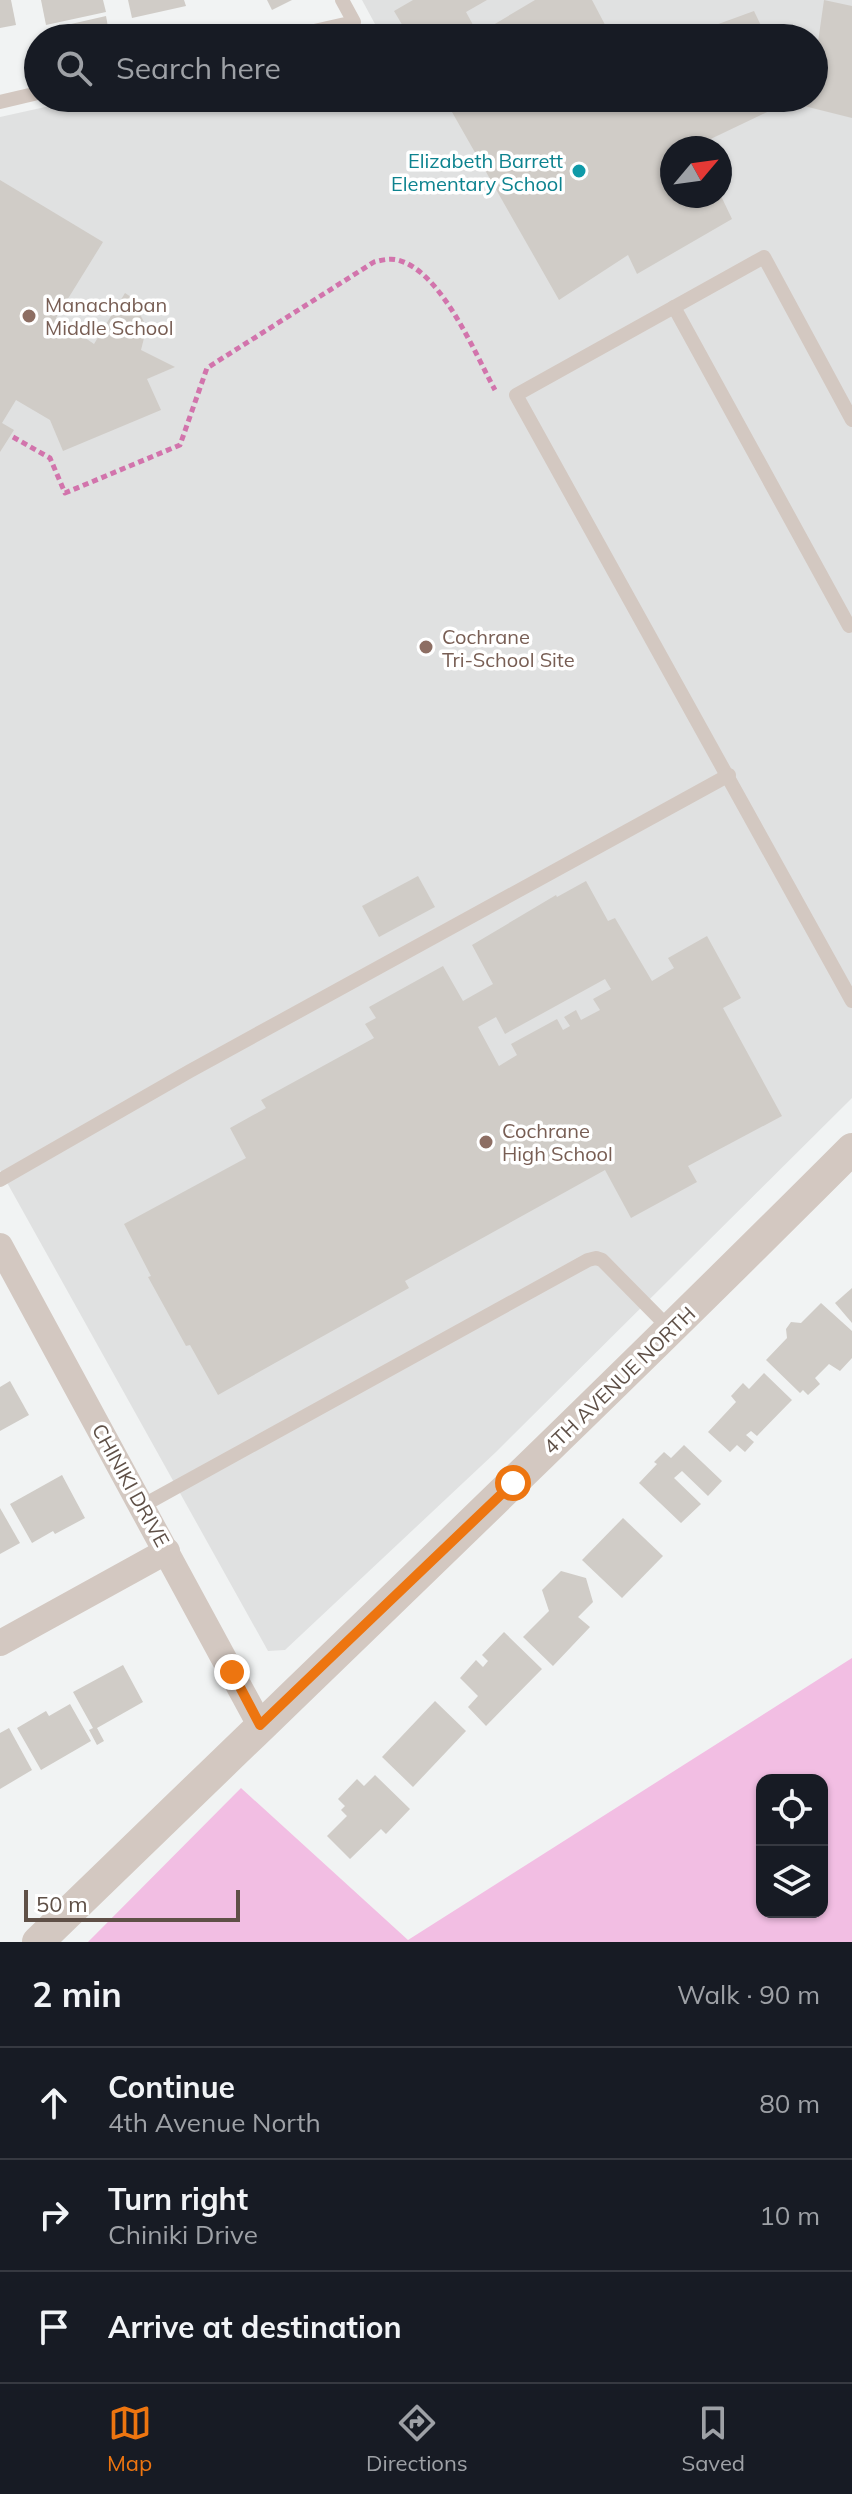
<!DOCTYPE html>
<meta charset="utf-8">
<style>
body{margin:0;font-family:Mulish,sans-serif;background:#20242c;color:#f1f3f6}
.controls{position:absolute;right:24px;bottom:24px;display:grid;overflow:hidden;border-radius:16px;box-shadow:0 2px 6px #0004}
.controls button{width:72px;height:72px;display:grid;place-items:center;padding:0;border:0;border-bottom:2px solid #363941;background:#171b24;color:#f1f3f6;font:40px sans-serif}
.compass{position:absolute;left:660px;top:136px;width:72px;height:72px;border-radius:50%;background:#171b24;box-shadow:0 2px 6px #0004;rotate:61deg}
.scale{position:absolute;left:24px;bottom:20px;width:216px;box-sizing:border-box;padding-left:8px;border:4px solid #5f5047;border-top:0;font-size:22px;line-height:28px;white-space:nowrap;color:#5f5047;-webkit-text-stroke:6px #fff;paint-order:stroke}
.stop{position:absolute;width:24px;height:24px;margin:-18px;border:6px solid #ed7510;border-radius:50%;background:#fff}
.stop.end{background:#ed7510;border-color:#fff;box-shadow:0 2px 8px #0008}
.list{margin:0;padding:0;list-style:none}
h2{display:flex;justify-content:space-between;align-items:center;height:104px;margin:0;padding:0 32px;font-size:34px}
h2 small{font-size:26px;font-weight:400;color:#9ea1a6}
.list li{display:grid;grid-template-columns:52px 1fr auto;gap:24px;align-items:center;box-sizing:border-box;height:112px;padding:0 32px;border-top:2px solid #363941}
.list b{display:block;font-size:30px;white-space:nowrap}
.list p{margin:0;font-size:26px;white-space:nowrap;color:#9ea1a6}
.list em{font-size:26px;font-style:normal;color:#9ea1a6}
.icon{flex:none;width:44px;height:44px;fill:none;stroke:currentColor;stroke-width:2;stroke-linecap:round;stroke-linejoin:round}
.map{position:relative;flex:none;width:852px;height:1942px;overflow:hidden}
.search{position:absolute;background:#171b24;box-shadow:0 2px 6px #0004;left:24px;right:24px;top:24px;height:88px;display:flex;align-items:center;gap:20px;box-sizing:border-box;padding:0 28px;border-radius:44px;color:#9ea1a6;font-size:30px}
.sheet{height:440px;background:#171b24}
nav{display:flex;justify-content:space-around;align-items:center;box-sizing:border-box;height:112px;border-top:2px solid #363941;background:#171b24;font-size:22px;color:#9ea1a6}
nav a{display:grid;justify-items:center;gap:4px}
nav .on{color:#ed7510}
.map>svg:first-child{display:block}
</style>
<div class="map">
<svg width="852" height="1942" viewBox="0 0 852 1942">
<rect width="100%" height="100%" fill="#f1f3f3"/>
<path fill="#e0e1e1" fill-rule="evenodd" d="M362,0h490v1098l-356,354 -211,198 -17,1 -268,-481v-1053l86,-19h728v-60h-466l27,-14zM672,148h48v48h-48z"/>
<path fill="#f2bee3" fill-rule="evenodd" d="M852,1658v284h-764l153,-154 167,152zM762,1780h60v132h-60z"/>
<g fill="#d0ccc7" fill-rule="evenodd">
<polygon points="0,0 11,0 16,25 0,28"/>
<polygon points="41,0 103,0 106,12 46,25"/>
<polygon points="128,0 184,0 186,6 132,18"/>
<polygon points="267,0 292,0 272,10"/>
<polygon points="413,0 487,0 466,12 478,34 535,0 592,0 612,38 410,38 394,11"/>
<polygon points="824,0 852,6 852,118 788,102 696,146 698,148 672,148 672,196 721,196 732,219 637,274 628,255 559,300 444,98 814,98 814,49 817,49"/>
<polygon points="754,11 767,38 680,38"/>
<polygon points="106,16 110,38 74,38 71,24"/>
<polygon points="0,180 103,242 56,318 94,344 125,293 131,297 144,322 144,338 141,350 175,367 147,379 161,410 63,451 50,420 16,400 2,423 14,430 0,452"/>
<polygon points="418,876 435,907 379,937 362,906"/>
<path d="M586,881l22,40 7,-3 37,63 22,-13 -6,-10 39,-22 34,62 -18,10 59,108 -94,50 9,16 -66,36 -26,-48 -200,111 4,7 -191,107 -28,-50 -4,1 -38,-69 3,-1 -27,-52 122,-66 -16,-30 36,-20 -5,-8 113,-62 -9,-14 11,-6 -7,-11 74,-41 20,35 30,-17 -21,-39 84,-50 1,2zM605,979l6,10 -18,10 7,11 -19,10 -5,-10 -12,7 6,9 -7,4 -6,-11 -46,25 6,11 -18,11 -21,-39 18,-10 9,17z"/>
<polygon points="852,1288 852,1323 835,1303"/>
<polygon points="821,1303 852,1331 852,1358 840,1371 829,1364 815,1378 820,1384 808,1395 803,1390 800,1393 766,1360 787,1338 786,1329 791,1322 801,1323"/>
<polygon points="764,1373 792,1400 757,1436 751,1431 746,1435 754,1442 745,1452 737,1445 730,1452 708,1432 736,1402 731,1396 743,1383 749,1389"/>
<polygon points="10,1381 29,1415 0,1431 0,1387"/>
<polygon points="684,1445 722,1481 708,1496 682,1471 674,1478 701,1504 681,1523 639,1483 657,1464 654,1462 664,1452 671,1458"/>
<polygon points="62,1475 85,1518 55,1534 53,1531 32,1543 10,1504"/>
<polygon points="0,1508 20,1543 0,1554"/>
<polygon points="623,1518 663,1556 622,1598 582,1560"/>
<polygon points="561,1571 586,1578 593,1602 578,1617 590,1627 553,1666 523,1637 549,1611 542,1590"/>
<polygon points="504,1632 542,1669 486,1726 468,1707 478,1696 460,1678 476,1660 483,1667 488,1661 482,1655"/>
<polygon points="123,1665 143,1702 97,1728 104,1741 97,1745 89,1730 93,1728 73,1692"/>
<polygon points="435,1701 466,1731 413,1787 382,1757"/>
<polygon points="70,1704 91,1741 41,1770 17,1728 46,1711 49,1716"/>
<polygon points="9,1728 32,1770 0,1789 0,1733"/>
<polygon points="375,1775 410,1809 386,1834 381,1829 350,1859 327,1836 347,1816 341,1810 345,1806 338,1799 357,1779 364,1786"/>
</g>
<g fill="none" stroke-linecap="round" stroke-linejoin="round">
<path stroke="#d274ac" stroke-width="5" stroke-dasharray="6 4" stroke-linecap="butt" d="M13,437l37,21 15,35 115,-48 27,-77 167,-106c8,-2 16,-4 24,-2 44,12 76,92 97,130"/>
<g stroke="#d3c8c1" stroke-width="14">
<polyline points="283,38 354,22 342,0"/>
<polyline points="0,102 38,93"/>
<polyline points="674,307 849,626"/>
<polyline points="852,420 764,257 516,395 852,1001"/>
<polyline points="0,1180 190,1071 729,775"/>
<polyline points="142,1506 588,1260 596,1258 602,1260 671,1330"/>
</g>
<g stroke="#d3c8c1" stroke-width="26">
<polyline points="0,1246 260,1725"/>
<polyline points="0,1643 167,1551"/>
</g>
<path stroke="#d3c8c1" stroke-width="32" d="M38,1942c272,-264 546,-525 814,-793"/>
</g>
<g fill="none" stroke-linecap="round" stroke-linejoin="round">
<polyline stroke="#ed7510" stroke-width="10" points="232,1672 260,1725 513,1483"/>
</g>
<circle fill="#0f9aa8" stroke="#fff" stroke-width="3" cx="579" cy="171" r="8"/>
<g fill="#8d6e63" stroke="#fff" stroke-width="3">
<circle cx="29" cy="316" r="8"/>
<circle cx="426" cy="647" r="8"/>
<circle cx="486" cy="1142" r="8"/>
</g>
<g text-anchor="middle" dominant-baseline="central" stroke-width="7" stroke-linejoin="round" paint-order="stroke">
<g font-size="20" fill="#0d838f" stroke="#fff" text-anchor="end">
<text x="563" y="160">Elizabeth Barrett<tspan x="563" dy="23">Elementary School</tspan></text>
</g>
<g font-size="20" fill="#785e54" stroke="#fff" text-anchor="start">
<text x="45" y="304">Manachaban<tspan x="45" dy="23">Middle School</tspan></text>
<text x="442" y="636">Cochrane<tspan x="442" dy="23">Tri-School Site</tspan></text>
<text x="502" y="1130">Cochrane<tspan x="502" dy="23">High School</tspan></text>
</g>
<g font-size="20" fill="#5f5047" stroke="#fff">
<text transform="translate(619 1380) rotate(-44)">4TH AVENUE NORTH</text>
<text transform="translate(131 1485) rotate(61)">CHINIKI DRIVE</text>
</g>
</g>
</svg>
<div class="controls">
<button><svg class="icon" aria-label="locate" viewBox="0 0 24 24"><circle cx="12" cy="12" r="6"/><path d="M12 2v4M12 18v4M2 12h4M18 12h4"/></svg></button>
<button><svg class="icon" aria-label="layers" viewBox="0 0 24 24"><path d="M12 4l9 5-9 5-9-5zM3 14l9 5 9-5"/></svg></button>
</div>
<svg class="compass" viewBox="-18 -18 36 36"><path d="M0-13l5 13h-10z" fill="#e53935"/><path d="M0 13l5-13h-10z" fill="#9ea1a6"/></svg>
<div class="scale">50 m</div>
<div class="stop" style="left:513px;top:1483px"></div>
<div class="stop end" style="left:232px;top:1672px"></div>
<div class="search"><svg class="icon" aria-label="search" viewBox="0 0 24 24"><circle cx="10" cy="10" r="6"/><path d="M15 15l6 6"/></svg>Search here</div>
</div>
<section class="sheet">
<h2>2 min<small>Walk · 90 m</small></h2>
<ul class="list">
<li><svg class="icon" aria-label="ahead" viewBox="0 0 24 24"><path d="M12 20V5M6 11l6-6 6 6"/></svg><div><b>Continue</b><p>4th Avenue North</p></div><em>80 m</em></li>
<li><svg class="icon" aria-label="right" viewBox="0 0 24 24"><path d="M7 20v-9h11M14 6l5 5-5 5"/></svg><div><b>Turn right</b><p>Chiniki Drive</p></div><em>10 m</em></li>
<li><svg class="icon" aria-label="arrive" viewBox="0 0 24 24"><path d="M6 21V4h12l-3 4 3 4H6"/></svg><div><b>Arrive at destination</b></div></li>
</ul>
</section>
<nav>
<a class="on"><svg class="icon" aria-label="map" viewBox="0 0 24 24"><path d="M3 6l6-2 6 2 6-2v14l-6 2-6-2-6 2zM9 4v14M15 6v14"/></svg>Map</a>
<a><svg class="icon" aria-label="directions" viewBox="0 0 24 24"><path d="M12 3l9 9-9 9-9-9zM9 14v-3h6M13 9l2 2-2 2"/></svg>Directions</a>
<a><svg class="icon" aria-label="saved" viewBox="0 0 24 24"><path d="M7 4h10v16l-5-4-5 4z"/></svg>Saved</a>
</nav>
